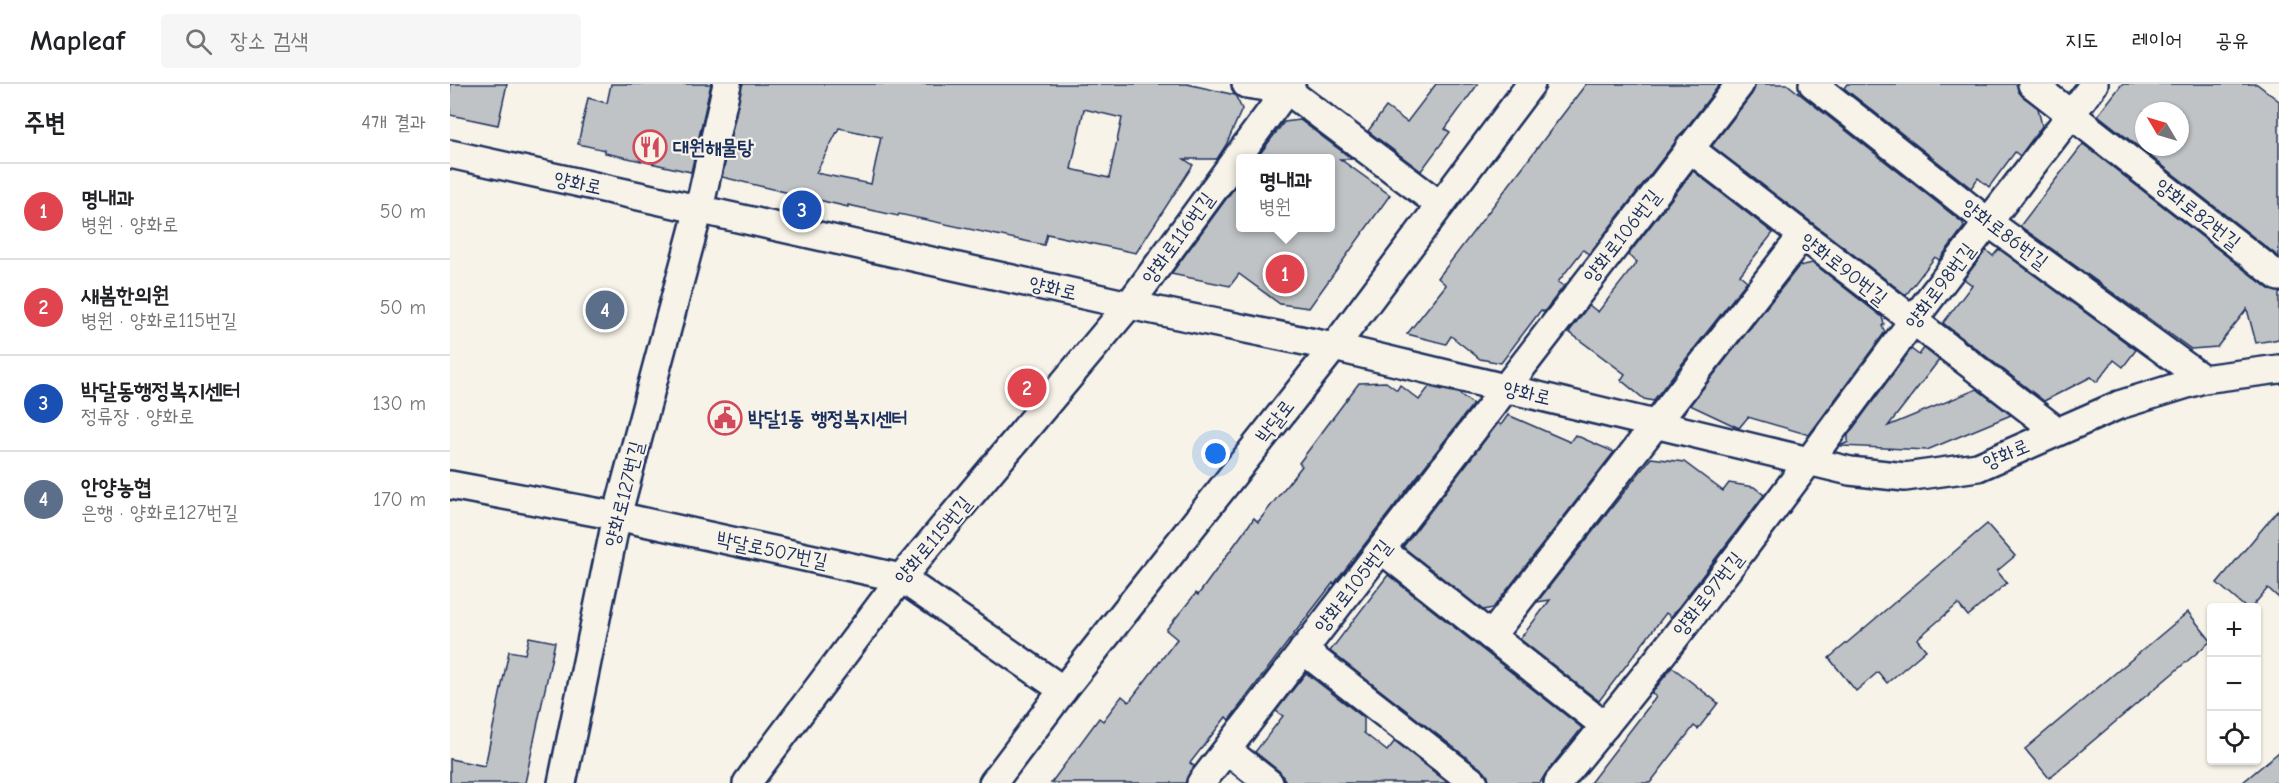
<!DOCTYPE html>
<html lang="ko">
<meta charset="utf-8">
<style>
body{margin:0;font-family:"Comic Neue","Poor Story",sans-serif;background:#f6f6f6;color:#202124}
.controls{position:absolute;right:18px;bottom:18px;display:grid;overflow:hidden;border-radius:6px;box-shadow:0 2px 4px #0004}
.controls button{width:54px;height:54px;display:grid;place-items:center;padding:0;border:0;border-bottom:2px solid #e0e0e0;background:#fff;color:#202124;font:30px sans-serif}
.compass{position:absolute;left:1685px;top:18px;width:54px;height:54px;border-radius:50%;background:#fff;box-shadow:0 2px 4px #0004;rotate:308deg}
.you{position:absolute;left:766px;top:370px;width:21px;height:21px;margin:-15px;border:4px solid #fff;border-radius:50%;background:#1a73e8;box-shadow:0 0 0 9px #1a73e833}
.badge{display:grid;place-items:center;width:39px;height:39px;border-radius:50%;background:#d1495b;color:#fff;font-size:20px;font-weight:700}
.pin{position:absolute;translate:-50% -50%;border:3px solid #fff;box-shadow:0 2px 6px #0006}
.popup{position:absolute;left:786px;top:70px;width:99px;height:78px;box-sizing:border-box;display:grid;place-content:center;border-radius:6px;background:#fff;filter:drop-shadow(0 2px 4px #0005);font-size:20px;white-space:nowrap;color:#757577}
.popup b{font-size:22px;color:#202124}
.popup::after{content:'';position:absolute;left:50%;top:100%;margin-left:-12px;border:12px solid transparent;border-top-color:#fff}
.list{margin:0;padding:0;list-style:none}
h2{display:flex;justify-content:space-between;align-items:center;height:78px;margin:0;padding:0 24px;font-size:26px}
h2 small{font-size:20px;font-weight:400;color:#757577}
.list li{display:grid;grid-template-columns:39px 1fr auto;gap:18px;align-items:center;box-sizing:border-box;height:96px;padding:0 24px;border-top:2px solid #e0e0e0}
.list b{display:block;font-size:22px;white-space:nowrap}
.list p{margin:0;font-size:20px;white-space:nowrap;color:#757577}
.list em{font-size:20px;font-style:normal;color:#757577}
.icon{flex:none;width:33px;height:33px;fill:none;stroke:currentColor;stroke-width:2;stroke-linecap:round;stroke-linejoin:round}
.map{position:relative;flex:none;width:1829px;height:699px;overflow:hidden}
header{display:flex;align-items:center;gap:36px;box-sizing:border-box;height:84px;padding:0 30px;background:#fff;border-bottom:2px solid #e0e0e0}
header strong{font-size:28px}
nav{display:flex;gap:33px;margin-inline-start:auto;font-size:21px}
.search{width:420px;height:54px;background:#f6f6f6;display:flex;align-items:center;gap:15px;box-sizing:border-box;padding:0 21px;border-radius:6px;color:#757577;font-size:22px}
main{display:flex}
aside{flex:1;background:#fff}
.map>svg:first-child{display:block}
</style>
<header>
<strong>Mapleaf</strong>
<div class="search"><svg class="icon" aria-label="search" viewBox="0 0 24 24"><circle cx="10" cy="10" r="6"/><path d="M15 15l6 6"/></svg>장소 검색</div>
<nav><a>지도</a><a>레이어</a><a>공유</a></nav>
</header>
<main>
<aside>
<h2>주변<small>4개 결과</small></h2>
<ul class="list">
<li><span class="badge" style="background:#e0444e">1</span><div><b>명내과</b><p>병원 · 양화로</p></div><em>50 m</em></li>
<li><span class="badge" style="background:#e0444e">2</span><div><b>새봄한의원</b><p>병원 · 양화로115번길</p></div><em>50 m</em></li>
<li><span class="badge" style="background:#1a4fb4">3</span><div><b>박달동행정복지센터</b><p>정류장 · 양화로</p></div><em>130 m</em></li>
<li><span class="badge" style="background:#5c6f8a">4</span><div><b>안양농협</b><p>은행 · 양화로127번길</p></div><em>170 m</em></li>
</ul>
</aside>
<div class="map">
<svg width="1829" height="699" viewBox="0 0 1829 699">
<rect width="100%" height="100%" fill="#f7f3e8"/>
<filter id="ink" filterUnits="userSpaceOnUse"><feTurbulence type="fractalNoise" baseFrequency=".0167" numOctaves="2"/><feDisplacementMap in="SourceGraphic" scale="12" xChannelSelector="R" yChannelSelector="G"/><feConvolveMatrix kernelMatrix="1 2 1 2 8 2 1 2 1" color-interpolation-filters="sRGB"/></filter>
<g filter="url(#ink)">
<g fill="#c0c3c5" stroke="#1b2f5e" stroke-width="1.5" fill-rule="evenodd">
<polygon points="0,0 57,0 48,41 0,31"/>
<polygon points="161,0 261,0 241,88 155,69 155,66 128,60 138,14 157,19"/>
<path d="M292,0h445l48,11 7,14 -16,36 -9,14h-33l9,6 -57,88 -89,-19 -3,11 -145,-31 -1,2 -50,-11v2l-126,-30zM634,25l38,9 -13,60 -38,-9zM389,44l42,9 -10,47 -55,-11z"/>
<polygon points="986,0 1028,0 995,45 1000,48 971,87 918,47 936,23 957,38"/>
<polygon points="1136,0 1270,0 1139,170 1133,166 1108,198 1114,202 1094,228 1091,226 1051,279 1030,275 1001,252 996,260 957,250 996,201 988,194"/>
<polygon points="1305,0 1337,0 1513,139 1514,143 1489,176 1485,173 1456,211 1262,62 1302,10"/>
<polygon points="1397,0 1567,0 1568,6 1572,12 1588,24 1592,42 1570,72 1565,68 1539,103 1528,94 1521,104 1394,4"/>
<path d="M1672,0h135l22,17v156l-181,-142zM1694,27h36v36h-36z"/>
<polygon points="850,36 902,75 890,75 940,111 859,224 830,220 789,190 780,202 721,190 790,96 790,144 880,144 880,75 806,75 834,38"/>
<polygon points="1633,60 1819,205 1829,208 1829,255 1806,259 1797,225 1767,263 1741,265 1570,142"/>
<polygon points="1243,87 1323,149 1290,191 1297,197 1203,317 1194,315 1171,296 1175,290 1119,248 1139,221 1148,228 1187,178 1178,171"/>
<polygon points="1549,165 1686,266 1673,283 1664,276 1647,298 1641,293 1594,317 1493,239 1522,201 1514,195 1536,166 1543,172"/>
<polygon points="1363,179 1432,233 1434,240 1432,242 1435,248 1359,351 1298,333 1289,344 1240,321 1349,182"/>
<polygon points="1474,264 1489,276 1438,342 1527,305 1561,331 1477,366 1390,362 1398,358 1398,351 1461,265 1469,271"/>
<polygon points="936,298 947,306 950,301 969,316 979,303 1008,309 1023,320 884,500 883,499 859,530 779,636 776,633 740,679 744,682 735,699 601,699 649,634 653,637 672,612 679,618 727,555 716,546 746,509 748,511 804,434 808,438 852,382 849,379 909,299"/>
<polygon points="1058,331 1120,358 1125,351 1164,368 1043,524 1033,526 953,463 1048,339 1051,341"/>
<polygon points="1201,374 1234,378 1273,407 1279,399 1304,403 1314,411 1221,533 1216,529 1149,617 1070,555 1100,516 1087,518"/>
<polygon points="1829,425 1829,514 1818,504 1801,524 1796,524 1767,499"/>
<polygon points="1537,440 1565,472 1547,487 1557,499 1518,532 1508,520 1467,555 1476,566 1437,599 1428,588 1406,607 1379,574"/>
<polygon points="938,491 1132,644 1096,689 1090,699 1039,699 1038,693 1034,687 880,567"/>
<polygon points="1738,528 1761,557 1599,694 1575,665"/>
<polygon points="79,553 105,558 75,699 0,699 0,675 35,682 59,567 75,570"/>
<polygon points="1222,583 1268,619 1248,645 1244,642 1200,699 1140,699 1206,613 1202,609"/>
<polygon points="856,589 914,634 914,649 937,667 945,657 998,699 837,699 829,687 805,668 833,632 826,627"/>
<polygon points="1829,668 1829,699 1792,699"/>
</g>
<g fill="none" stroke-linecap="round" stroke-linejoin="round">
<defs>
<g id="minor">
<polyline points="796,0 837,6 990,121"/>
<polyline points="1363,0 1538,138 1753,295"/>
<polyline points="1582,0 1829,193"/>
<polyline points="1239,64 1607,347"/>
<polyline points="0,70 679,221 884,263 1400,387 1455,393 1528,383 1669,321 1753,295 1829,285"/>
<polyline points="0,401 167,432 451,494 613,606"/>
<polyline points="932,466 1155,642"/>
<polyline points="1041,552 1352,152"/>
<polyline points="853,566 1024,699"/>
<polyline points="777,666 819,699"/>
<polyline points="112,699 167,432 249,125 277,0"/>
<polyline points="297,699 451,494 679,221 841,0"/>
<polyline points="543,699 613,606 884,263 1081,0"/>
<polyline points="751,699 1290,0"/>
<path d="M1108,699c124,-149 239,-305 354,-461 60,-80 122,-158 182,-238"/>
</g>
</defs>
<use href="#minor" stroke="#1b2f5e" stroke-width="32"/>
<use href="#minor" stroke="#f7f3e8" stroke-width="27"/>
</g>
</g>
<defs>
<symbol id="restaurant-ring" viewBox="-11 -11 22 22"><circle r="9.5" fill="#f7f3e8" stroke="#d1495b" stroke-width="1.5"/><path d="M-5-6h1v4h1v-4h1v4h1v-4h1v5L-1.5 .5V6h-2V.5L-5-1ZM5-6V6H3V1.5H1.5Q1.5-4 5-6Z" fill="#d1495b"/></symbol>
<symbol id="civic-ring" viewBox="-11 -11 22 22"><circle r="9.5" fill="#f7f3e8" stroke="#d1495b" stroke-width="1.5"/><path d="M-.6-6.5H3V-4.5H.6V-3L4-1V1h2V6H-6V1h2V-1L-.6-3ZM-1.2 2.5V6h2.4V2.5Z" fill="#d1495b"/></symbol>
</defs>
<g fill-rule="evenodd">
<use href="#restaurant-ring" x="181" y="44" width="38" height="38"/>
<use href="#civic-ring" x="256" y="315" width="38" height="38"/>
</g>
<g text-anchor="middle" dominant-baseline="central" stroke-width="4.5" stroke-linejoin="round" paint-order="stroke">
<g font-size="20" font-weight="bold" fill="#1b2f5e" stroke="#f7f3e8" text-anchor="start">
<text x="223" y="63">대원해물탕</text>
<text x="298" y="334">박달1동 행정복지센터</text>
</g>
<g font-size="20" fill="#1b2f5e" stroke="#f7f3e8">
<text transform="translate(128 99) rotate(12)">양화로</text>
<text transform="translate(1748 130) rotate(38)">양화로82번길</text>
<text transform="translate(1555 150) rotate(37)">양화로86번길</text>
<text transform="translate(1172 152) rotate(-52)">양화로106번길</text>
<text transform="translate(728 154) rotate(-54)">양화로116번길</text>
<text transform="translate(1394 185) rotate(38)">양화로90번길</text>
<text transform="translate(1490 202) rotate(-53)">양화로98번길</text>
<text transform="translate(603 204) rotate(13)">양화로</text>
<text transform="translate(1077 309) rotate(13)">양화로</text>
<text transform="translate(825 337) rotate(-52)">박달로</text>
<text transform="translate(1556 370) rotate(-23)">양화로</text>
<text transform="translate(174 410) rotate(-76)">양화로127번길</text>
<text transform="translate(483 456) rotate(-50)">양화로115번길</text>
<text transform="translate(322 466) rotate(12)">박달로507번길</text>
<text transform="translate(903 502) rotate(-52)">양화로105번길</text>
<text transform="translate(1258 510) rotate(-52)">양화로97번길</text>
</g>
</g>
</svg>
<div class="controls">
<button>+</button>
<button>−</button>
<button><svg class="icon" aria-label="locate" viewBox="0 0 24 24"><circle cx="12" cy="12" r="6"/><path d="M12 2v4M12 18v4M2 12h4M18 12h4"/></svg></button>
</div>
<svg class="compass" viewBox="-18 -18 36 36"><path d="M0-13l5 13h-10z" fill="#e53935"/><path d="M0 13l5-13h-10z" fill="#757577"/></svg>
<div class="you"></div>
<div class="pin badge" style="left:835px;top:190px;background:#e0444e">1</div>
<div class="popup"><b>명내과</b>병원</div>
<div class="pin badge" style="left:577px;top:304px;background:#e0444e">2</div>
<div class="pin badge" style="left:352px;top:126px;background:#1a4fb4">3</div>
<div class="pin badge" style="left:155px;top:226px;background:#5c6f8a">4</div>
</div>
</main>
